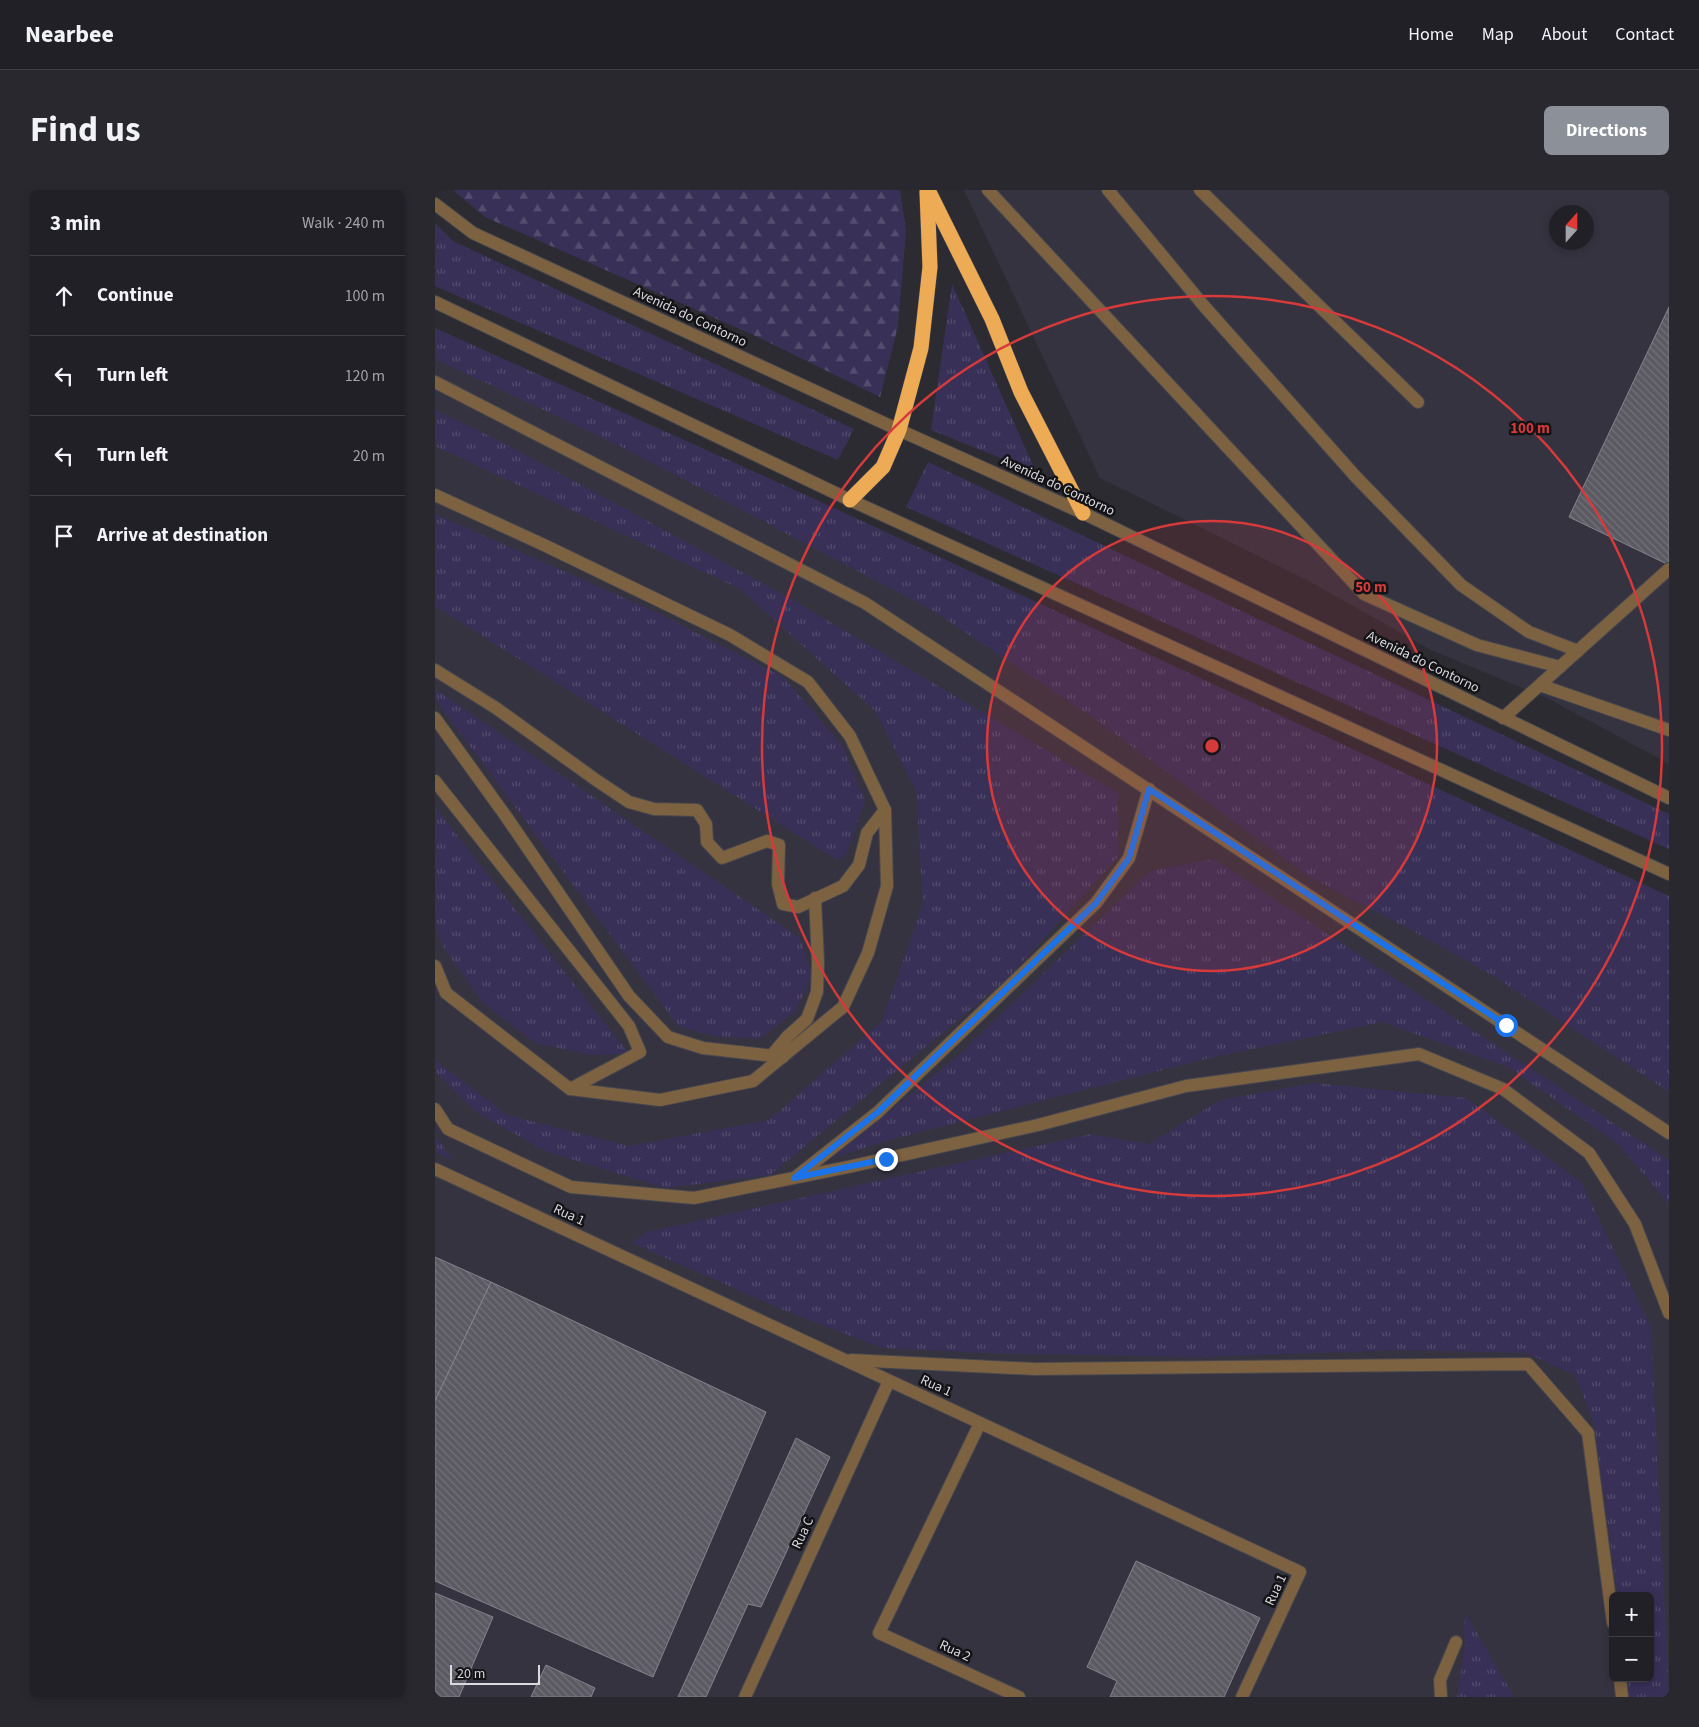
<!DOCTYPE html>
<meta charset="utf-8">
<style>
body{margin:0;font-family:"Source Sans 3",sans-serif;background:#29282e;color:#f1f3f6}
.controls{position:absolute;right:15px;bottom:15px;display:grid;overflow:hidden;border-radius:8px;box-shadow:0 2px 8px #0003}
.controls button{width:45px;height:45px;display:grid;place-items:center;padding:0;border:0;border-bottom:1px solid #3e3e43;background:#212026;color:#f1f3f6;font:25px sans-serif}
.compass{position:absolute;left:1114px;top:15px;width:45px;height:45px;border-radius:50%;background:#212026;box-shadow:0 2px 8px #0003;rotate:21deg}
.scale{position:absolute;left:15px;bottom:12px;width:90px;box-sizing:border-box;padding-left:5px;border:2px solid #dad9de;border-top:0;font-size:14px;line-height:18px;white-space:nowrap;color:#dad9de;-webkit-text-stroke:4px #141417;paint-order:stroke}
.stop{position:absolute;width:15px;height:15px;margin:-11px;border:4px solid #1a73e8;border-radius:50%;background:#fff}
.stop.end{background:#1a73e8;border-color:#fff;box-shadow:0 1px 5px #0008}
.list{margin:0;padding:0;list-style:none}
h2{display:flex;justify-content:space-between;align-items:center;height:65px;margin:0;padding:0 20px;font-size:21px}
h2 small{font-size:16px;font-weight:400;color:#a2a3a7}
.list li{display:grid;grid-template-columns:32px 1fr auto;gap:15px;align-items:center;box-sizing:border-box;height:80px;padding:0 20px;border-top:1px solid #3e3e43}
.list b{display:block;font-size:19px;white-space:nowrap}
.list em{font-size:16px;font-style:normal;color:#a2a3a7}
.icon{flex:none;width:28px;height:28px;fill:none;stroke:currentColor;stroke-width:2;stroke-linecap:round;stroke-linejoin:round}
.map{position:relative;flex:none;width:1234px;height:1507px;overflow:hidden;border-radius:8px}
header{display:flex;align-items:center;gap:30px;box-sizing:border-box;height:70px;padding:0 25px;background:#212026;border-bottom:1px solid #3e3e43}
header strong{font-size:24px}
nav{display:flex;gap:28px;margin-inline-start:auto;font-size:18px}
.intro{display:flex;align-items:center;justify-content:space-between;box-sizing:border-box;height:120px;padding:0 30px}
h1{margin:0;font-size:35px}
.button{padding:12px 22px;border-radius:8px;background:#8c9099;color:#fff;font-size:18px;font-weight:700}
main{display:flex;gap:30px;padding:0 30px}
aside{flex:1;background:#212026;border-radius:8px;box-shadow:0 2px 8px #0003}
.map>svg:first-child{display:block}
</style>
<header>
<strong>Nearbee</strong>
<nav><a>Home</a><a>Map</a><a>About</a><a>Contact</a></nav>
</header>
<div class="intro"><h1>Find us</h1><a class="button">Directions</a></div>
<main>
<aside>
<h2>3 min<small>Walk · 240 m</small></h2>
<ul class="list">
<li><svg class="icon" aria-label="ahead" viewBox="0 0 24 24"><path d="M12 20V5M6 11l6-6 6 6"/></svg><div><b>Continue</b></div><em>100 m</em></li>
<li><svg class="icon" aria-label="left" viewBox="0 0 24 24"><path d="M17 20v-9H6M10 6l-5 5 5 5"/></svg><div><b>Turn left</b></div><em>120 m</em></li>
<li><svg class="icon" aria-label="left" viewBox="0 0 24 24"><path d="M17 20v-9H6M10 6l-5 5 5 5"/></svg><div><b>Turn left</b></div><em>20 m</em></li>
<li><svg class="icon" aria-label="arrive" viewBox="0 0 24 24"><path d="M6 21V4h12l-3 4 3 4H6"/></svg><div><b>Arrive at destination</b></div></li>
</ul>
</aside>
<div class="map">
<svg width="1234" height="1507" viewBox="0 0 1234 1507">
<defs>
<pattern id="grass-tufts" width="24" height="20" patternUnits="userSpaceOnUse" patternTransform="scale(1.25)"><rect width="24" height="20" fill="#393057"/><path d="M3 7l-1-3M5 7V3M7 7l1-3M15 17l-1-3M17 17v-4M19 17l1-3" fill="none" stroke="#554d6f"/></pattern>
<pattern id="forest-firs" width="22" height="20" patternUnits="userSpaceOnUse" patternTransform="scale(1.25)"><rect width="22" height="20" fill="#393057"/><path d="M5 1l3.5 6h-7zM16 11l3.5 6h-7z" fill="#554d6f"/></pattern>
<pattern id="building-back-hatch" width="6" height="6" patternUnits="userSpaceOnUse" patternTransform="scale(1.25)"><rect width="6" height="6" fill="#5b5962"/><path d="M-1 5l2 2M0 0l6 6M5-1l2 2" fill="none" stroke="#727078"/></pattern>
</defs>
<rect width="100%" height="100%" fill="#2c2b32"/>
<g fill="#353340" fill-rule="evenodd">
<path d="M529,0h705v574l-118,-64 -120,-50 -124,-70 -207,-102zM1122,22h30v30h-30z"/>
<path d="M0,143l1234,575v789h-1234zM1178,1406h37v82h-37z"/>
</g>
<g fill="url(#grass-tufts)">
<polygon points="0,33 18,51 419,239 403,270 0,96"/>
<polygon points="517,94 601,282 496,240"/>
<polygon points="0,138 371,305 1234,706 1234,902 1057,785 976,740 873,686 660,529 497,420 185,256 0,169"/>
<polygon points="0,220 67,252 358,410 683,603 683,667 569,792 335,985 230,998 110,961 41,922 0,882 0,870 72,925 194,956 334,930 447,831 488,714 481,601 440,521 305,399 0,256"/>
<polygon points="493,272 1234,624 1234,659 471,317"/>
<polygon points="0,324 223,423 348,487 407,555 430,611 411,664 402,670 0,416"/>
<polygon points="0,499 365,748 377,785 360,822 324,849 278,846 243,836 0,509"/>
<polygon points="0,617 194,864 155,865 100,853 47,812 7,755 0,736"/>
<polygon points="779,669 1234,970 1234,1014 1182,953 1073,877 947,832 770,869 451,951 397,968 523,866 715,681"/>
<polygon points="880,893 1031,908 1146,992 1216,1137 1234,1507 1192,1507 1191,1488 1215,1488 1215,1406 1183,1406 1159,1233 1140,1185 1091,1163 970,1160 765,1167 551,1163 447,1158 346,1119 197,1053 212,1042 656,944 714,954 785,910"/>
<polygon points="0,946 18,970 0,962"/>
<polygon points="1031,1424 1079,1507 1022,1507 1030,1458 1029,1435"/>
</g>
<polygon fill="url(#forest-firs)" points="18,0 465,0 471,41 463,136 445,207 323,147 50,27"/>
<g fill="url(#building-back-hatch)" stroke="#85848d">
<polygon points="1234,117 1234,375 1134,327"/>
<polygon points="0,1067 56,1092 0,1211"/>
<polygon points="56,1092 331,1222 218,1487 0,1391 0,1211"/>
<polygon points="361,1248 395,1267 326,1417 313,1414 271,1507 243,1507"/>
<polygon points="701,1371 825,1428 789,1507 675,1507 682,1491 652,1477"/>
<polygon points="0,1403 58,1427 24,1507 0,1507"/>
<polygon points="111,1475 160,1498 156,1507 96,1507"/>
</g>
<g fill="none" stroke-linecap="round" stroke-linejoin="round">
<defs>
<g id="service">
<polyline points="553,0 929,404 1042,455 1125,477"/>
<polyline points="673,0 769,116 921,287 1026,395 1094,442 1143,461"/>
<polyline points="765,0 983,212"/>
<polyline points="0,192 430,413 1234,943"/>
<polyline points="0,305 109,355 295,445 373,492 415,546 450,620 452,696 433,763 408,817 318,891 225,910 135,899 11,803 0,776"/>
<polyline points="0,480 61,518 161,590 194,612 219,619 262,620 271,634 272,652 287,668 332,651 344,655 343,694 348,714 363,717 408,696 424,675 432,643 450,620"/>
<polyline points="1105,495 1234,540"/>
<polyline points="0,528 70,625 194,806 233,847 268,858 348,867"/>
<polyline points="1068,528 1234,379"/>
<polyline points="0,591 194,836 205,862 135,899"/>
<polyline points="336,866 352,847 372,829 382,802 383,772 380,708"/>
<polyline points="0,919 13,939 136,997 259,1008 413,977 603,935 751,896 984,864 1068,899 1154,963 1200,1034 1234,1123"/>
<polyline points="0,979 865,1382 807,1507"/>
<polyline points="362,986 443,922 661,713 694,668 714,599"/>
<polyline points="416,1170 600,1179 1093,1174 1153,1243 1178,1433"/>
<polyline points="545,1233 444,1443 584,1507"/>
<polyline points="1185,1488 1187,1507"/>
<polyline points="310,1507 454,1191"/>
<polyline points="1006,1507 1005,1490 1021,1452"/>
</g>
<g id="tertiary">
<polyline points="0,14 38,43 464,240 648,323 1234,608"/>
<polyline points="0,112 415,310 1234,684"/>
</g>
<g id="motorway">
<polyline points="493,0 557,129 586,202 648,323"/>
<polyline points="415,310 448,277 464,240 486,158 495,77 492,2"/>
</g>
</defs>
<use href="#service" stroke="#48474e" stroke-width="14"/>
<use href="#tertiary" stroke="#48474e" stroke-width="14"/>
<use href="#motorway" stroke="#48474e" stroke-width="16"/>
<use href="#service" stroke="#7d6242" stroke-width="12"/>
<use href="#tertiary" stroke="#7d6242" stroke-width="12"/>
<use href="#motorway" stroke="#eeab55" stroke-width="15"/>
</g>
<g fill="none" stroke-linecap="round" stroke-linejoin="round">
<polyline stroke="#1a73e8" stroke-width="6" points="451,969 359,988 443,922 661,713 694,668 714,599 1071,835"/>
</g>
<circle cx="777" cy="556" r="225" fill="#d63a3a" fill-opacity=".12"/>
<g fill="none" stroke="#d63a3a" stroke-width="2.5">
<circle cx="777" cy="556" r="225"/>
<circle cx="777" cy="556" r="450"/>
</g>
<g text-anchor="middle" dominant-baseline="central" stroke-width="5" stroke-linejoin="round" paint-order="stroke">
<g font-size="14" fill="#dad9de" stroke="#141417">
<text transform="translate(255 127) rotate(25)">Avenida do Contorno</text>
<text transform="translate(623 296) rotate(25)">Avenida do Contorno</text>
<text transform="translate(988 472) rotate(26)">Avenida do Contorno</text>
<text transform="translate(134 1025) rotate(25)">Rua 1</text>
<text transform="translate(501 1196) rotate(25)">Rua 1</text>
<text transform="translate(368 1343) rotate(-65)">Rua C</text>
<text transform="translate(841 1400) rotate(-65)">Rua 1</text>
<text transform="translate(520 1461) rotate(25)">Rua 2</text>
</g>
</g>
<circle cx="777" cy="556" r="8" fill="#d63a3a" stroke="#141417" stroke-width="2.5"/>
<g font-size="15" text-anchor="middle" font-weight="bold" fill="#d63a3a" stroke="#141417" stroke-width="5" stroke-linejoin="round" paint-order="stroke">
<text x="1095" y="243">100 m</text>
<text x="936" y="402">50 m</text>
</g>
</svg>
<div class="controls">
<button>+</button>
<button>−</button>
</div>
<svg class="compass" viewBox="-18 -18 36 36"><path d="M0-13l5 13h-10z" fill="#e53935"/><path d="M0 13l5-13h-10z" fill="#a2a3a7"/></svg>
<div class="scale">20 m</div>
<div class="stop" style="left:1071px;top:835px"></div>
<div class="stop end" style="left:451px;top:969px"></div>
</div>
</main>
